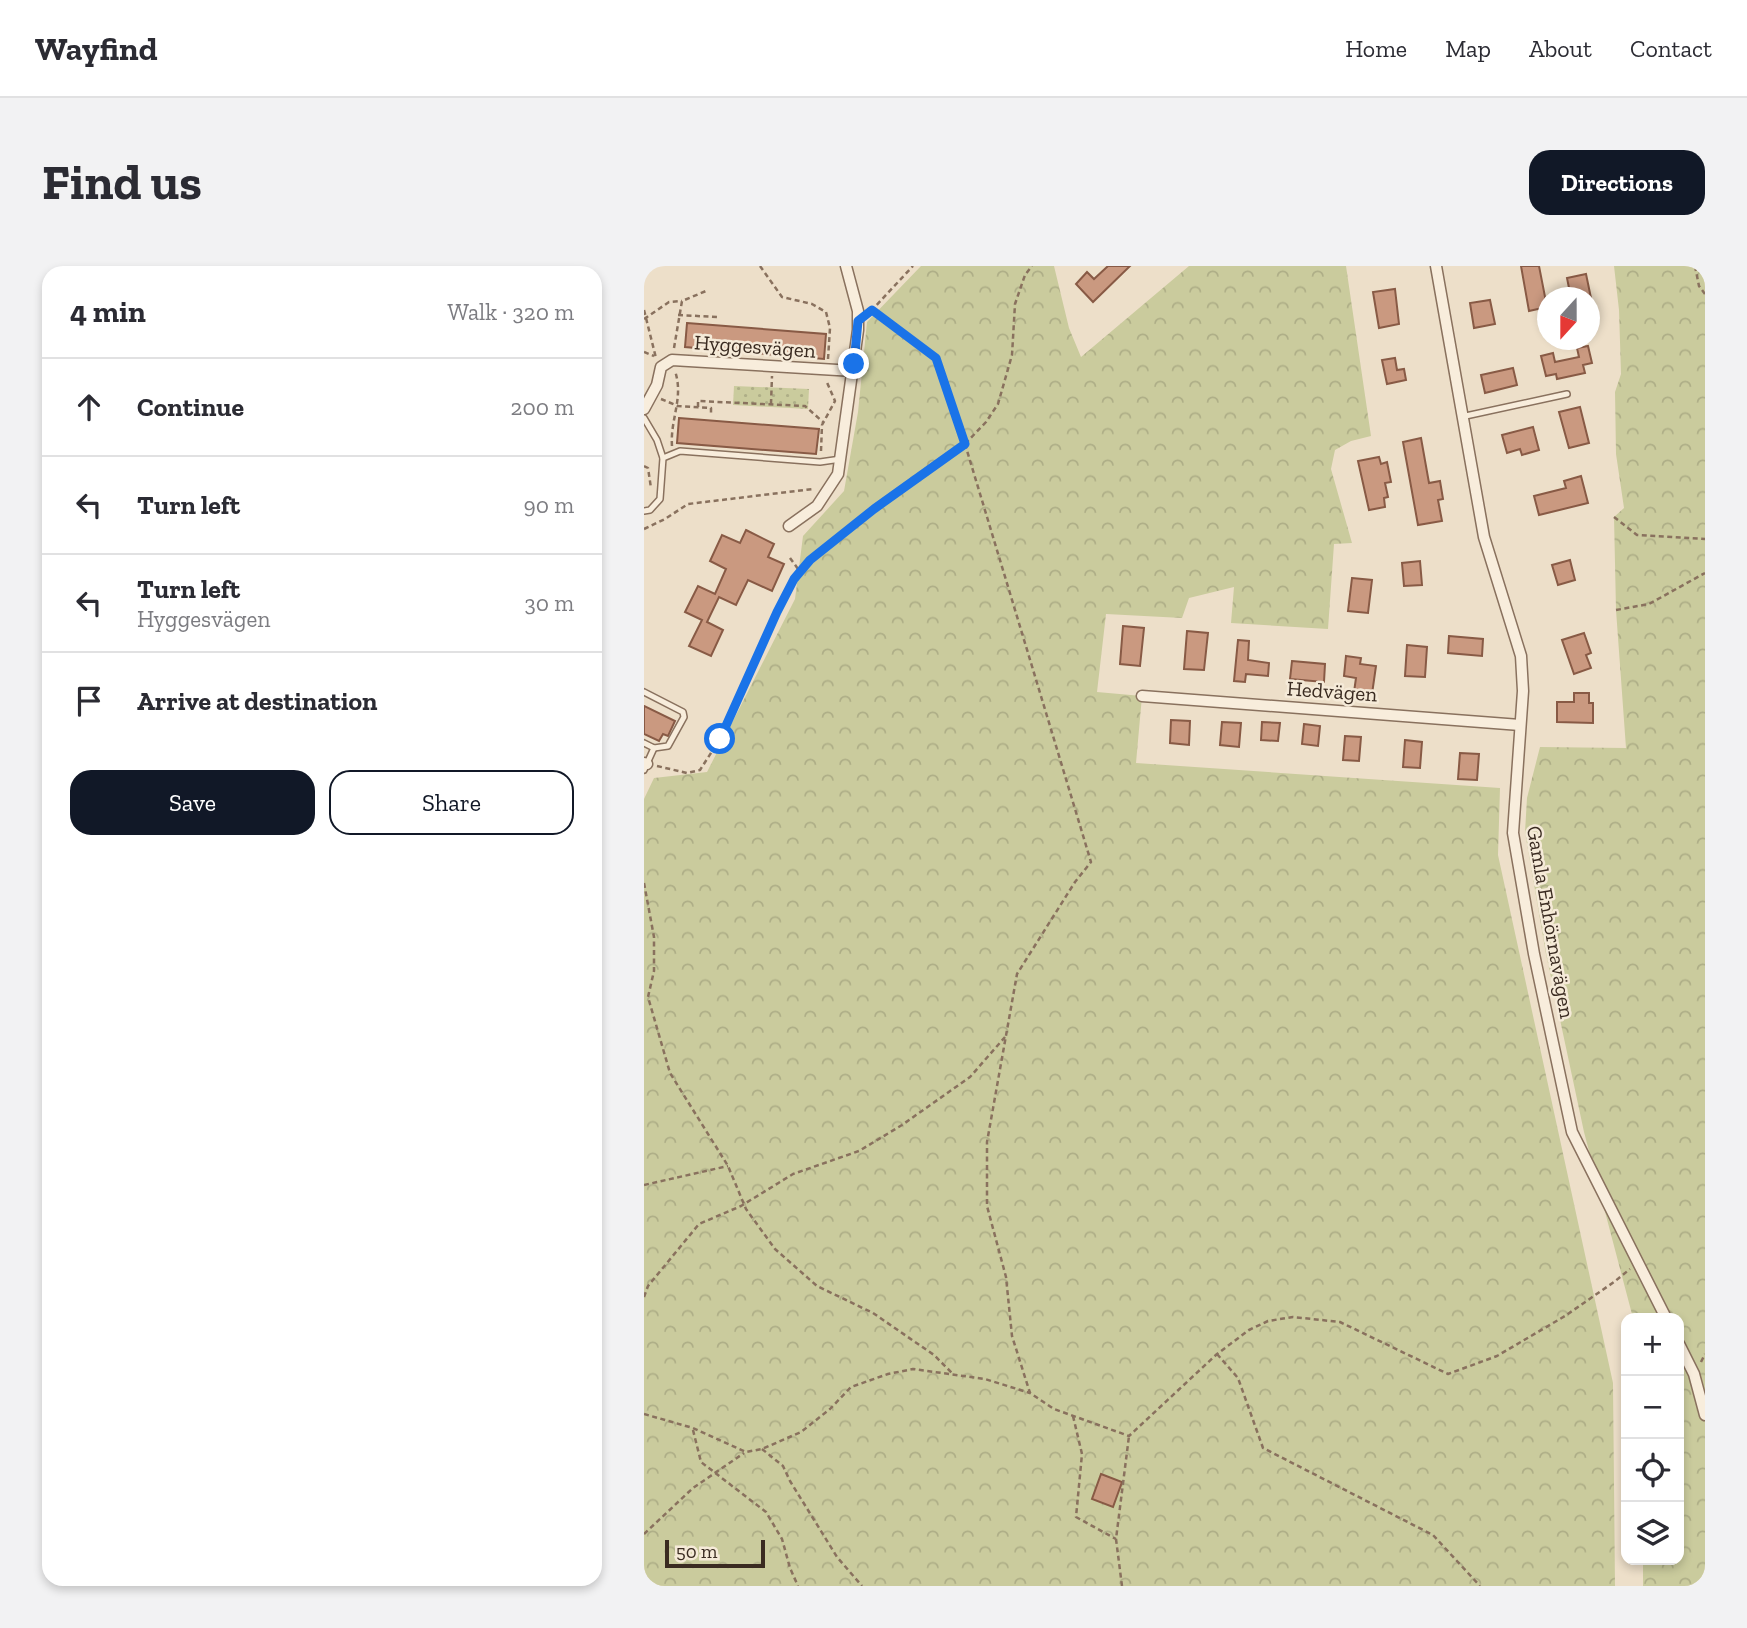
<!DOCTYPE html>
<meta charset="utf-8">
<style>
body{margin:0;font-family:"Zilla Slab",serif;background:#f2f2f3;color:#2b2b33}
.controls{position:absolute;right:21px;bottom:21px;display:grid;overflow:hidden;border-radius:14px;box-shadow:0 4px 10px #0003}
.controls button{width:63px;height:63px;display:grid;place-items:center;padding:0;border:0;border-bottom:2px solid #e1e1e2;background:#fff;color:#2b2b33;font:35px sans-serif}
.compass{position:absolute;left:893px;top:21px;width:63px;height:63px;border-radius:50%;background:#fff;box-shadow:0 4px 10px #0003;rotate:201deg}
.scale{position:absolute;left:21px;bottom:18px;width:100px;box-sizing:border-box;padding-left:7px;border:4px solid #3a2b21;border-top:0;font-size:19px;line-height:24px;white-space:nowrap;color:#3a2b21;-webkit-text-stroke:5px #f5ead8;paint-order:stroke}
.stop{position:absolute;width:21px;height:21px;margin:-16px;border:5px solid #1a73e8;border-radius:50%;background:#fff}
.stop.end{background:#1a73e8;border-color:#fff;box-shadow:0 2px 7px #0008}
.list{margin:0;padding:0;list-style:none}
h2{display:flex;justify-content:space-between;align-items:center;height:91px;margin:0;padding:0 28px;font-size:30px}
h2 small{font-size:23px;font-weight:400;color:#7c7c81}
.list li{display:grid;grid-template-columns:46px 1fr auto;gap:21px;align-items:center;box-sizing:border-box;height:98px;padding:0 28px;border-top:2px solid #e1e1e2}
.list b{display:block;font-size:26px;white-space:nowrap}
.list p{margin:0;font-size:23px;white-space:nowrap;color:#7c7c81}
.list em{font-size:23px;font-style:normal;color:#7c7c81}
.actions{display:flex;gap:14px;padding:21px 28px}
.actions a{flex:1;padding:16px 0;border:2px solid #111827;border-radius:21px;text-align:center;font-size:24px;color:#111827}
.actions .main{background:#111827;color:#fff}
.icon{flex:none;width:38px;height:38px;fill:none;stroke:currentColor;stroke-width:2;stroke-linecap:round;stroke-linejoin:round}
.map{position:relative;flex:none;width:1061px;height:1320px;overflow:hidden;border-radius:21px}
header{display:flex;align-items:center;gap:42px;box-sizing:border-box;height:98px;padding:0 35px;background:#fff;border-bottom:2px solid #e1e1e2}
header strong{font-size:33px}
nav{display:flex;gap:38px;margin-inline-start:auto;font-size:24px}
.intro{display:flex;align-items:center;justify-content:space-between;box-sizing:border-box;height:168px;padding:0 42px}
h1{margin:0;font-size:49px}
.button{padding:18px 32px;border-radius:21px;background:#111827;color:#fff;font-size:24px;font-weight:700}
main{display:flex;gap:42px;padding:0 42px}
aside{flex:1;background:#fff;border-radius:21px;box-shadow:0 4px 10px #0003}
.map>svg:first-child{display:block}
</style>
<header>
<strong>Wayfind</strong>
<nav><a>Home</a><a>Map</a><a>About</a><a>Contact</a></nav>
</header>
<div class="intro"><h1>Find us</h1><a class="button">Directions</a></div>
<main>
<aside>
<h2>4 min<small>Walk · 320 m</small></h2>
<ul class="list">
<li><svg class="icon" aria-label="ahead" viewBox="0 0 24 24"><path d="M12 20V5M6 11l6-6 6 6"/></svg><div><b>Continue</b></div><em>200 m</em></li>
<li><svg class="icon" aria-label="left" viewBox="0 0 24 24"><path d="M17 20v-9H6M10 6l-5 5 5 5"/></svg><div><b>Turn left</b></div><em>90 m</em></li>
<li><svg class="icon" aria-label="left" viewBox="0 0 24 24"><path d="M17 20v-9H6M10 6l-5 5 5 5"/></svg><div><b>Turn left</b><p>Hyggesvägen</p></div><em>30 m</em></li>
<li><svg class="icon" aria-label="arrive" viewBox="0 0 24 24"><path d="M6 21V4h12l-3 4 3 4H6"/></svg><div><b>Arrive at destination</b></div></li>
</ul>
<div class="actions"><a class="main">Save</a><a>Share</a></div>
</aside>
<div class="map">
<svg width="1061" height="1320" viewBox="0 0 1061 1320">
<defs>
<pattern id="green-dots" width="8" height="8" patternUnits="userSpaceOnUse" patternTransform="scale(1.75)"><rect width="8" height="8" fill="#cacb9d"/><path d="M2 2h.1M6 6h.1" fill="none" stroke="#aeae87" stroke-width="1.8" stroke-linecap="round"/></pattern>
<pattern id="forest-crowns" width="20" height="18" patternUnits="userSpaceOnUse" patternTransform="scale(1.75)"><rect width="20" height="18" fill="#cacb9d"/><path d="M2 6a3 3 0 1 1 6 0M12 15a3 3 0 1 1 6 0" fill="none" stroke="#aeae87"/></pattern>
</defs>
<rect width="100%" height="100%" fill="#eddfc9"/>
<polygon fill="url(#green-dots)" points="90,120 165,123 164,143 89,139"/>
<g fill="url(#forest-crowns)">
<polygon points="277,0 410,0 425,62 437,91 545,0 702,0 727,170 707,175 691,184 687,203 708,277 690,278 684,363 587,357 590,321 545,332 538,352 462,348 453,426 498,430 492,497 856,522 854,589 969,1117 971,1320 0,1320 0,533 10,512 63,506 151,333 159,270 200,225 214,146 223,56"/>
<polygon points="970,0 1061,0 1061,1320 999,1320 999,1294 1035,1294 1035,1052 989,1052 940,866 902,688 881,566 883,532 896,481 982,482 972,344 970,251 980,242 972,188 971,126 977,108 975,44"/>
</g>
<g fill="#ca9980" stroke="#885a45" stroke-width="2">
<polygon points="464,0 486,0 449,36 432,18 443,6 450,13"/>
<polygon points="877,0 895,0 903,41 885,45"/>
<polygon points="942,8 947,32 927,32 923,12"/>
<polygon points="751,23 755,58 735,62 729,26"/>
<polygon points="846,34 851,58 830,62 826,37"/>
<polygon points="43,57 182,68 180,93 41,81"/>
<polygon points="944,80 948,97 939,99 941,107 913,113 912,108 902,110 897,90 909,87 911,96 935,91 933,82"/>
<polygon points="751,92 753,104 760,103 762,114 743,118 738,94"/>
<polygon points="869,102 873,119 841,127 837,109"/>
<polygon points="936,141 945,177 925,182 915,146"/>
<polygon points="35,152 175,163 172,188 33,177"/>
<polygon points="889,161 895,184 878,189 876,183 863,187 858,169"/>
<polygon points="777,172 785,217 796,215 799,233 794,234 798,255 774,259 759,176"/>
<polygon points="735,191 737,198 743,196 747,216 741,217 744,231 740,232 741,241 725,244 714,195"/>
<polygon points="937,210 944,237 895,249 890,230 922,222 920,215"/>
<polygon points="102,264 130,278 124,291 140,298 128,325 104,314 92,339 75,331 63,356 79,364 67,390 45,380 58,354 41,346 54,320 71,328 82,303 66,295 78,269 96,277"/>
<polygon points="926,294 931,314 914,319 908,299"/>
<polygon points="776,295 778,319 760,320 758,297"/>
<polygon points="708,312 728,314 724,347 704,345"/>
<polygon points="479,360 500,362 496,400 476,398"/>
<polygon points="543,365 564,367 560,404 540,403"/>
<polygon points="940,367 947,387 942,389 947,402 930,408 918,374"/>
<polygon points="805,370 839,373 838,390 804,387"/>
<polygon points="594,374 605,375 604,394 625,397 624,410 602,408 601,416 590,415"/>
<polygon points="763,379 783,381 781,411 761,410"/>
<polygon points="702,390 717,392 716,398 732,400 728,428 710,426 712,412 700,410"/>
<polygon points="648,395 681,398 680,416 646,413"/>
<polygon points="930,427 945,427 945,437 949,437 949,457 913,456 913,436 930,436"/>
<polygon points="0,440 31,455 24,470 19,468 15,475 0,468"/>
<polygon points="527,454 546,455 545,479 526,477"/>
<polygon points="578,456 597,457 595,481 576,479"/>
<polygon points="618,456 636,457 634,475 617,474"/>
<polygon points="660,458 676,460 674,480 658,478"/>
<polygon points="701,470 717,471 715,495 699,494"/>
<polygon points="761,474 778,476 776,502 759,501"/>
<polygon points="816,487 835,488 833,514 814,513"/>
<polygon points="457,1208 478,1216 469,1241 448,1233"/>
</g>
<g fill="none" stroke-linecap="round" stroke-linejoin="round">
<defs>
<g id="service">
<polyline points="817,151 923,128"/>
<polyline points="0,152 13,174 19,192"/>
<polyline points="0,245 6,244 16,233 19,192 36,185 176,196 197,193"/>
<polyline points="0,426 39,446 40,451 24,480 10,482 0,477"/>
<polyline points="0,504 10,482"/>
</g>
<g id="minor">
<polyline points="792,0 840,271 877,390 879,425 869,567 890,688 928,866 1022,1052"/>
<polyline points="0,143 13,119 17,101 28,94 210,105"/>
<polyline points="145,260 173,240 194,208 214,64 214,45 202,0"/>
<polyline points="498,430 876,459"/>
<polyline points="0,497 3,498"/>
<polyline points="1035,1078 1050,1108 1061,1149"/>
</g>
</defs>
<use href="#service" stroke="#89715e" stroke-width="8"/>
<use href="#minor" stroke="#89715e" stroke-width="13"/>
<g stroke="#89715e" stroke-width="2.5" stroke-dasharray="5 3.5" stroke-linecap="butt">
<polyline points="116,0 138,31 168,38 182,46 186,62 184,93"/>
<polyline points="1051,0 1055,20 1061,28"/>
<polyline points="0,44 12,92"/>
<polyline points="228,44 291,92 321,178 447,596 431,616 373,708 343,876 343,940 362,1011 368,1070 386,1127 410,1143 485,1170 573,1088 605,1064 624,1055 649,1051 696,1056 804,1108 853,1090 921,1050 970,1016 986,1003"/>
<polyline points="227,45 269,0"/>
<polyline points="34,49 73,51"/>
<polyline points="0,53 25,36 38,35"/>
<polyline points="30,82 38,35 62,25"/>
<polyline points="0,86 10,90"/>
<polyline points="17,133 34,140 67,142 67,150"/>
<polyline points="127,138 128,110"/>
<polyline points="54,141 54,135 161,140 179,156"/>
<path d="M28,180c-2,-27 12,-48 3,-75"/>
<polyline points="177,185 178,159 191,135 182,114"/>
<polyline points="0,200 4,202 7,222"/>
<polyline points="970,251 993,269 1061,273"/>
<polyline points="0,263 21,253 44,238 169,223"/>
<polyline points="146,292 157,307"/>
<polyline points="972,344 1005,338 1061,307"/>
<polyline points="13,500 43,507 56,504 76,473 143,326 166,294 230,243 296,197 321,178 342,156 354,138 368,89 371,38 381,9 388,0"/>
<polyline points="0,617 10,671 10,705 4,731 26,807 84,900 102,943 131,983 173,1020 229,1047 290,1089 309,1108"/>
<polyline points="0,919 84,900"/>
<polyline points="0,1031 4,1020 55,958 97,940 149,908 215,885 258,859 326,811 361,771"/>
<polyline points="573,1088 594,1112 619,1182 789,1269 836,1320"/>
<polyline points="1057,1096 1061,1088"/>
<polyline points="0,1148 49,1162 102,1186 118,1183 157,1166 186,1143 207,1121 244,1108 269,1103 341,1113 386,1127"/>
<polyline points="429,1150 438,1188 432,1251 472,1273"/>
<polyline points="49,1164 57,1196 122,1246 138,1273 146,1302 154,1320"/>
<polyline points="118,1183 139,1200 146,1215 193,1291 218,1320"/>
<polyline points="0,1268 49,1222 100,1187"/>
<polyline points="478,1320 472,1273 485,1170"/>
</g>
<use href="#service" stroke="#f8eddc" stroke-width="5"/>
<use href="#minor" stroke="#f8eddc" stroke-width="10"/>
</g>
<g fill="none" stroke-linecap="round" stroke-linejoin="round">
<polyline stroke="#1a73e8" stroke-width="9" points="76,473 133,346 150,313 166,294 230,243 321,178 292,92 228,44 214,55 210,98"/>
</g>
<g text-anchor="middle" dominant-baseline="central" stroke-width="5" stroke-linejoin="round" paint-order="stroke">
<g font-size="21" fill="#3a2b21" stroke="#f5ead8">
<text transform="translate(111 80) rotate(4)">Hyggesvägen</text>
<text transform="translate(688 425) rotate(4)">Hedvägen</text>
<text transform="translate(907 656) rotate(80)">Gamla Enhörnavägen</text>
</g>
</g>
</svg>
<div class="controls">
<button>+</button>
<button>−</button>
<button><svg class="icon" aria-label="locate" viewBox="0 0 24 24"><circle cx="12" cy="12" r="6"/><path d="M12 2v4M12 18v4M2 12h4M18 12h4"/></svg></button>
<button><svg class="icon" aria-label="layers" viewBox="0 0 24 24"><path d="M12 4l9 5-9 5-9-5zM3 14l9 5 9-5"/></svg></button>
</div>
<svg class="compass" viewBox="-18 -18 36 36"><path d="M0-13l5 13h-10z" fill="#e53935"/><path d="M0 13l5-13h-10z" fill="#7c7c81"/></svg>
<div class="scale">50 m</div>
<div class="stop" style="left:76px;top:473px"></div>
<div class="stop end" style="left:210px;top:98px"></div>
</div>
</main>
